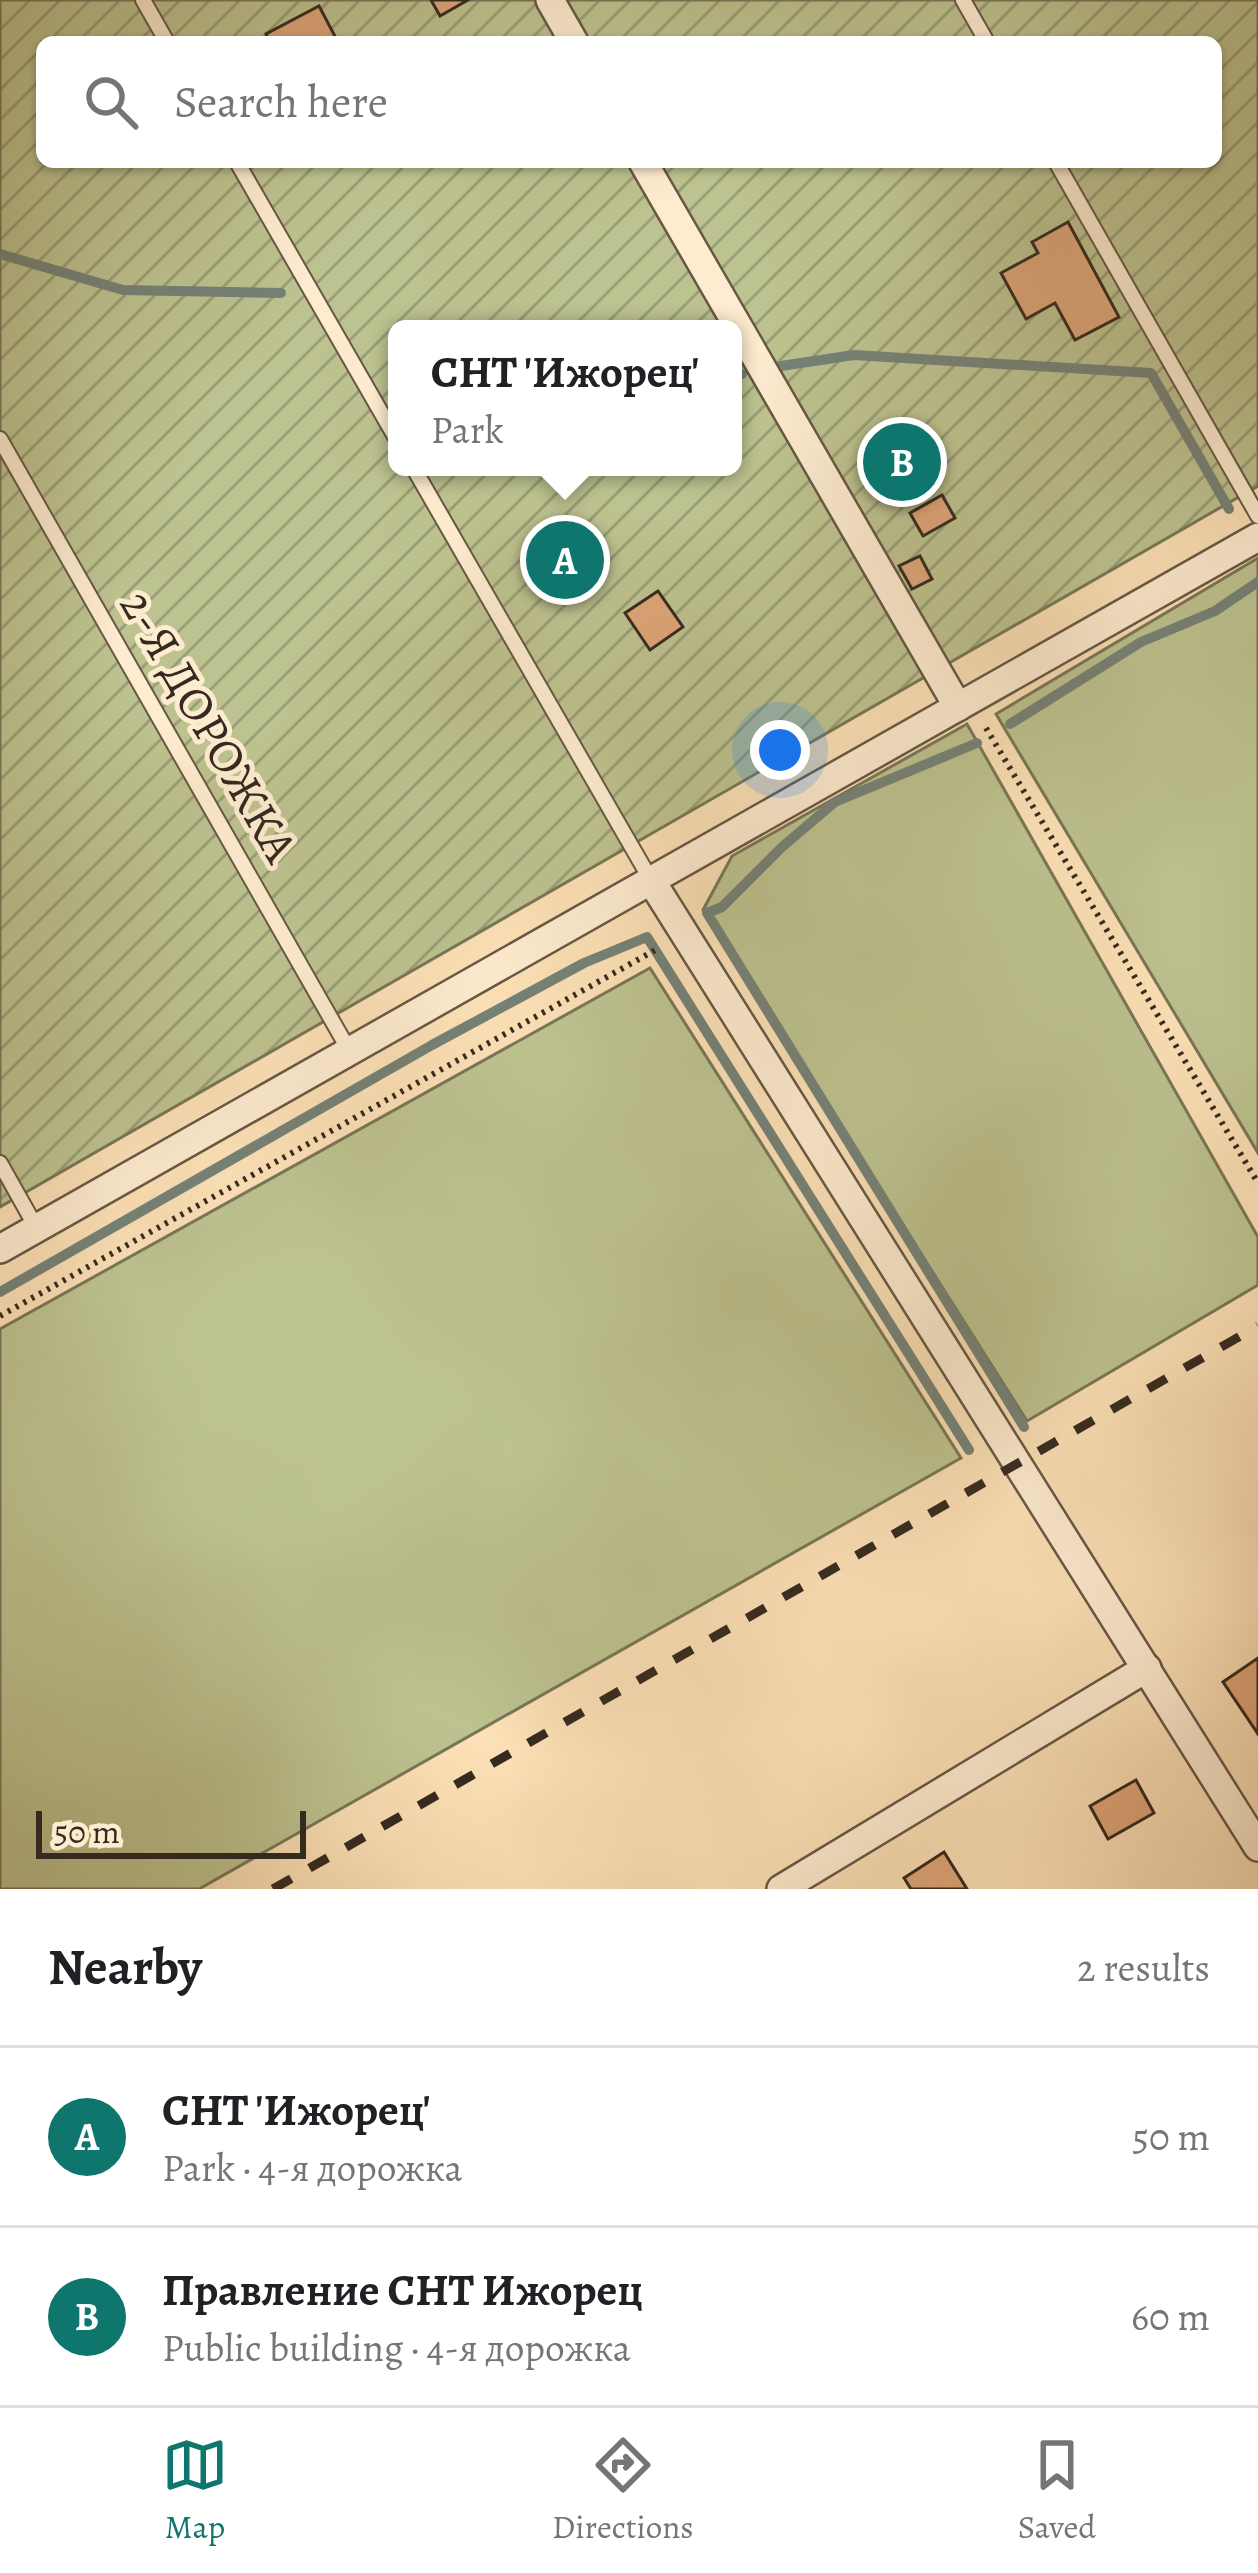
<!DOCTYPE html>
<meta charset="utf-8">
<style>
body{margin:0;font-family:Alegreya,serif;background:#f2f2f2;color:#202124}
.scale{position:absolute;left:36px;bottom:30px;width:270px;box-sizing:border-box;padding-left:12px;border:6px solid #352a1f;border-top:0;font-size:33px;line-height:42px;white-space:nowrap;color:#352a1f;-webkit-text-stroke:9px #feecd0;paint-order:stroke}
.you{position:absolute;left:780px;top:750px;width:42px;height:42px;margin:-30px;border:9px solid #fff;border-radius:50%;background:#1a73e8;box-shadow:0 0 0 18px #1a73e833}
.badge{display:grid;place-items:center;width:78px;height:78px;border-radius:50%;background:#0f766e;color:#fff;font-size:39px;font-weight:700}
.pin{position:absolute;translate:-50% -50%;border:6px solid #fff;box-shadow:0 3px 12px #0006}
.popup{position:absolute;left:388px;top:320px;width:354px;height:156px;box-sizing:border-box;display:grid;place-content:center;border-radius:18px;background:#fff;filter:drop-shadow(0 3px 9px #0005);font-size:39px;white-space:nowrap;color:#757577}
.popup b{font-size:45px;color:#202124}
.popup::after{content:'';position:absolute;left:50%;top:100%;margin-left:-24px;border:24px solid transparent;border-top-color:#fff}
.list{margin:0;padding:0;list-style:none}
h2{display:flex;justify-content:space-between;align-items:center;height:156px;margin:0;padding:0 48px;font-size:51px}
h2 small{font-size:39px;font-weight:400;color:#757577}
.list li{display:grid;grid-template-columns:78px 1fr auto;gap:36px;align-items:center;box-sizing:border-box;height:180px;padding:0 48px;border-top:3px solid #e0e0e0}
.list b{display:block;font-size:45px;white-space:nowrap}
.list p{margin:0;font-size:39px;white-space:nowrap;color:#757577}
.list em{font-size:39px;font-style:normal;color:#757577}
.icon{flex:none;width:66px;height:66px;fill:none;stroke:currentColor;stroke-width:2;stroke-linecap:round;stroke-linejoin:round}
.map{position:relative;flex:none;width:1258px;height:1889px;overflow:hidden}
.search{position:absolute;background:#fff;box-shadow:0 3px 9px #0004;left:36px;right:36px;top:36px;height:132px;display:flex;align-items:center;gap:30px;box-sizing:border-box;padding:0 42px;border-radius:18px;color:#757577;font-size:45px}
.sheet{height:516px;background:#fff}
nav{display:flex;justify-content:space-around;align-items:center;box-sizing:border-box;height:168px;border-top:3px solid #e0e0e0;background:#fff;font-size:33px;color:#757577}
nav a{display:grid;justify-items:center;gap:6px}
nav .on{color:#0f766e}
.map>svg:first-child{display:block}
</style>
<div class="map">
<svg width="1258" height="1889" viewBox="0 0 1258 1889">
<defs>
<pattern id="garden-furrows" width="10" height="10" patternUnits="userSpaceOnUse" patternTransform="scale(3)"><rect width="10" height="10" fill="#bdc390"/><path d="M-1 1l2-2M0 10L10 0M9 11l2-2" fill="none" stroke="#9a9f75"/></pattern>
</defs>
<rect width="100%" height="100%" fill="#fde1b7"/>
<filter id="stains"><feTurbulence type="fractalNoise" baseFrequency=".00167" numOctaves="4"/><feColorMatrix values="0 0 0 0 .2 0 0 0 0 .09 0 0 0 0 .02 0 0 0 .5 -.17"/></filter>
<radialGradient id="worn" r=".72"><stop offset=".6" stop-color="#630" stop-opacity="0"/><stop offset="1" stop-color="#630" stop-opacity=".3"/></radialGradient>
<g fill="#bdc390" stroke="#797658" stroke-width="3">
<polygon points="1258,558 1258,1153 996,714"/>
<polygon points="967,724 1258,1237 1258,1285 1027,1421 703,910 732,856"/>
<polygon points="650,968 961,1458 199,1889 0,1889 0,1329"/>
</g>
<path fill="url(#garden-furrows)" stroke="#797658" stroke-width="3" fill-rule="evenodd" d="M0,0h1258v486l-1258,721zM42,42h1174v120h-1174zM397,329h336v138h-336z"/>
<g fill="none" stroke-linecap="round" stroke-linejoin="round">
<g stroke="#758277" stroke-width="10">
<polyline points="0,254 123,290 281,293"/>
<polyline points="781,366 854,355 1151,373 1229,509"/>
<polyline points="733,376 742,374"/>
<polyline points="1010,724 1141,642 1215,611 1258,582"/>
<polyline points="977,743 835,802 782,847 722,907 707,913 1024,1427"/>
<polyline points="0,1292 432,1045 584,963 647,937 969,1450"/>
</g>
</g>
<g fill="#dea679" stroke="#352a1f" stroke-width="3">
<polygon points="431,0 468,0 440,16"/>
<polygon points="319,6 338,42 270,42 266,34"/>
<polygon points="1068,222 1119,317 1075,340 1055,303 1026,319 1001,273 1038,253 1032,242"/>
<polygon points="911,438 926,469 893,485 878,454"/>
<polygon points="942,495 955,518 923,536 910,513"/>
<polygon points="920,556 932,579 912,589 899,566"/>
<polygon points="658,591 683,627 650,650 625,613"/>
<polygon points="1258,1658 1258,1734 1223,1682"/>
<polygon points="1136,1780 1154,1813 1108,1839 1090,1806"/>
<polygon points="944,1852 967,1889 911,1889 904,1878"/>
</g>
<g fill="none" stroke-linecap="round" stroke-linejoin="round">
<defs>
<g id="lane">
<polyline points="143,0 167,42"/>
<polyline points="963,0 987,42"/>
<polyline points="237,162 397,440"/>
<polyline points="1056,162 1258,516"/>
<polyline points="0,439 350,1052"/>
<polyline points="413,467 652,882"/>
<polyline points="0,1163 37,1229"/>
</g>
<g id="street">
<polyline points="550,0 574,42"/>
<polyline points="643,162 958,707"/>
<polyline points="652,882 1258,1847"/>
<polyline points="0,1249 1258,537"/>
<polyline points="781,1889 1147,1668"/>
</g>
</defs>
<use href="#lane" stroke="#675845" stroke-width="18"/>
<use href="#street" stroke="#675845" stroke-width="32"/>
<g stroke="#352a1f" stroke-width="6" stroke-dasharray="3 6" stroke-linecap="butt">
<polyline points="986,728 1258,1183"/>
<polyline points="0,1316 657,949"/>
</g>
<use href="#lane" stroke="#feecd0" stroke-width="14"/>
<use href="#street" stroke="#feecd0" stroke-width="27"/>
<polyline stroke="#352a1f" stroke-width="9" stroke-dasharray="21 21" stroke-linecap="butt" points="273,1889 1258,1326"/>
</g>
<g text-anchor="middle" dominant-baseline="central" stroke-width="10" stroke-linejoin="round" paint-order="stroke">
<g font-size="48" fill="#352a1f" stroke="#feecd0">
<text transform="translate(209 726) rotate(60)">2-Я ДОРОЖКА</text>
</g>
</g>
<rect width="100%" height="100%" filter="url(#stains)"/>
<rect width="100%" height="100%" fill="url(#worn)"/>
</svg>
<div class="scale">50 m</div>
<div class="you"></div>
<div class="pin badge" style="left:565px;top:560px">A</div>
<div class="popup"><b>СНТ 'Ижорец'</b>Park</div>
<div class="pin badge" style="left:902px;top:462px">B</div>
<div class="search"><svg class="icon" aria-label="search" viewBox="0 0 24 24"><circle cx="10" cy="10" r="6"/><path d="M15 15l6 6"/></svg>Search here</div>
</div>
<section class="sheet">
<h2>Nearby<small>2 results</small></h2>
<ul class="list">
<li><span class="badge">A</span><div><b>СНТ 'Ижорец'</b><p>Park · 4-я дорожка</p></div><em>50 m</em></li>
<li><span class="badge">B</span><div><b>Правление СНТ Ижорец</b><p>Public building · 4-я дорожка</p></div><em>60 m</em></li>
</ul>
</section>
<nav>
<a class="on"><svg class="icon" aria-label="map" viewBox="0 0 24 24"><path d="M3 6l6-2 6 2 6-2v14l-6 2-6-2-6 2zM9 4v14M15 6v14"/></svg>Map</a>
<a><svg class="icon" aria-label="directions" viewBox="0 0 24 24"><path d="M12 3l9 9-9 9-9-9zM9 14v-3h6M13 9l2 2-2 2"/></svg>Directions</a>
<a><svg class="icon" aria-label="saved" viewBox="0 0 24 24"><path d="M7 4h10v16l-5-4-5 4z"/></svg>Saved</a>
</nav>
